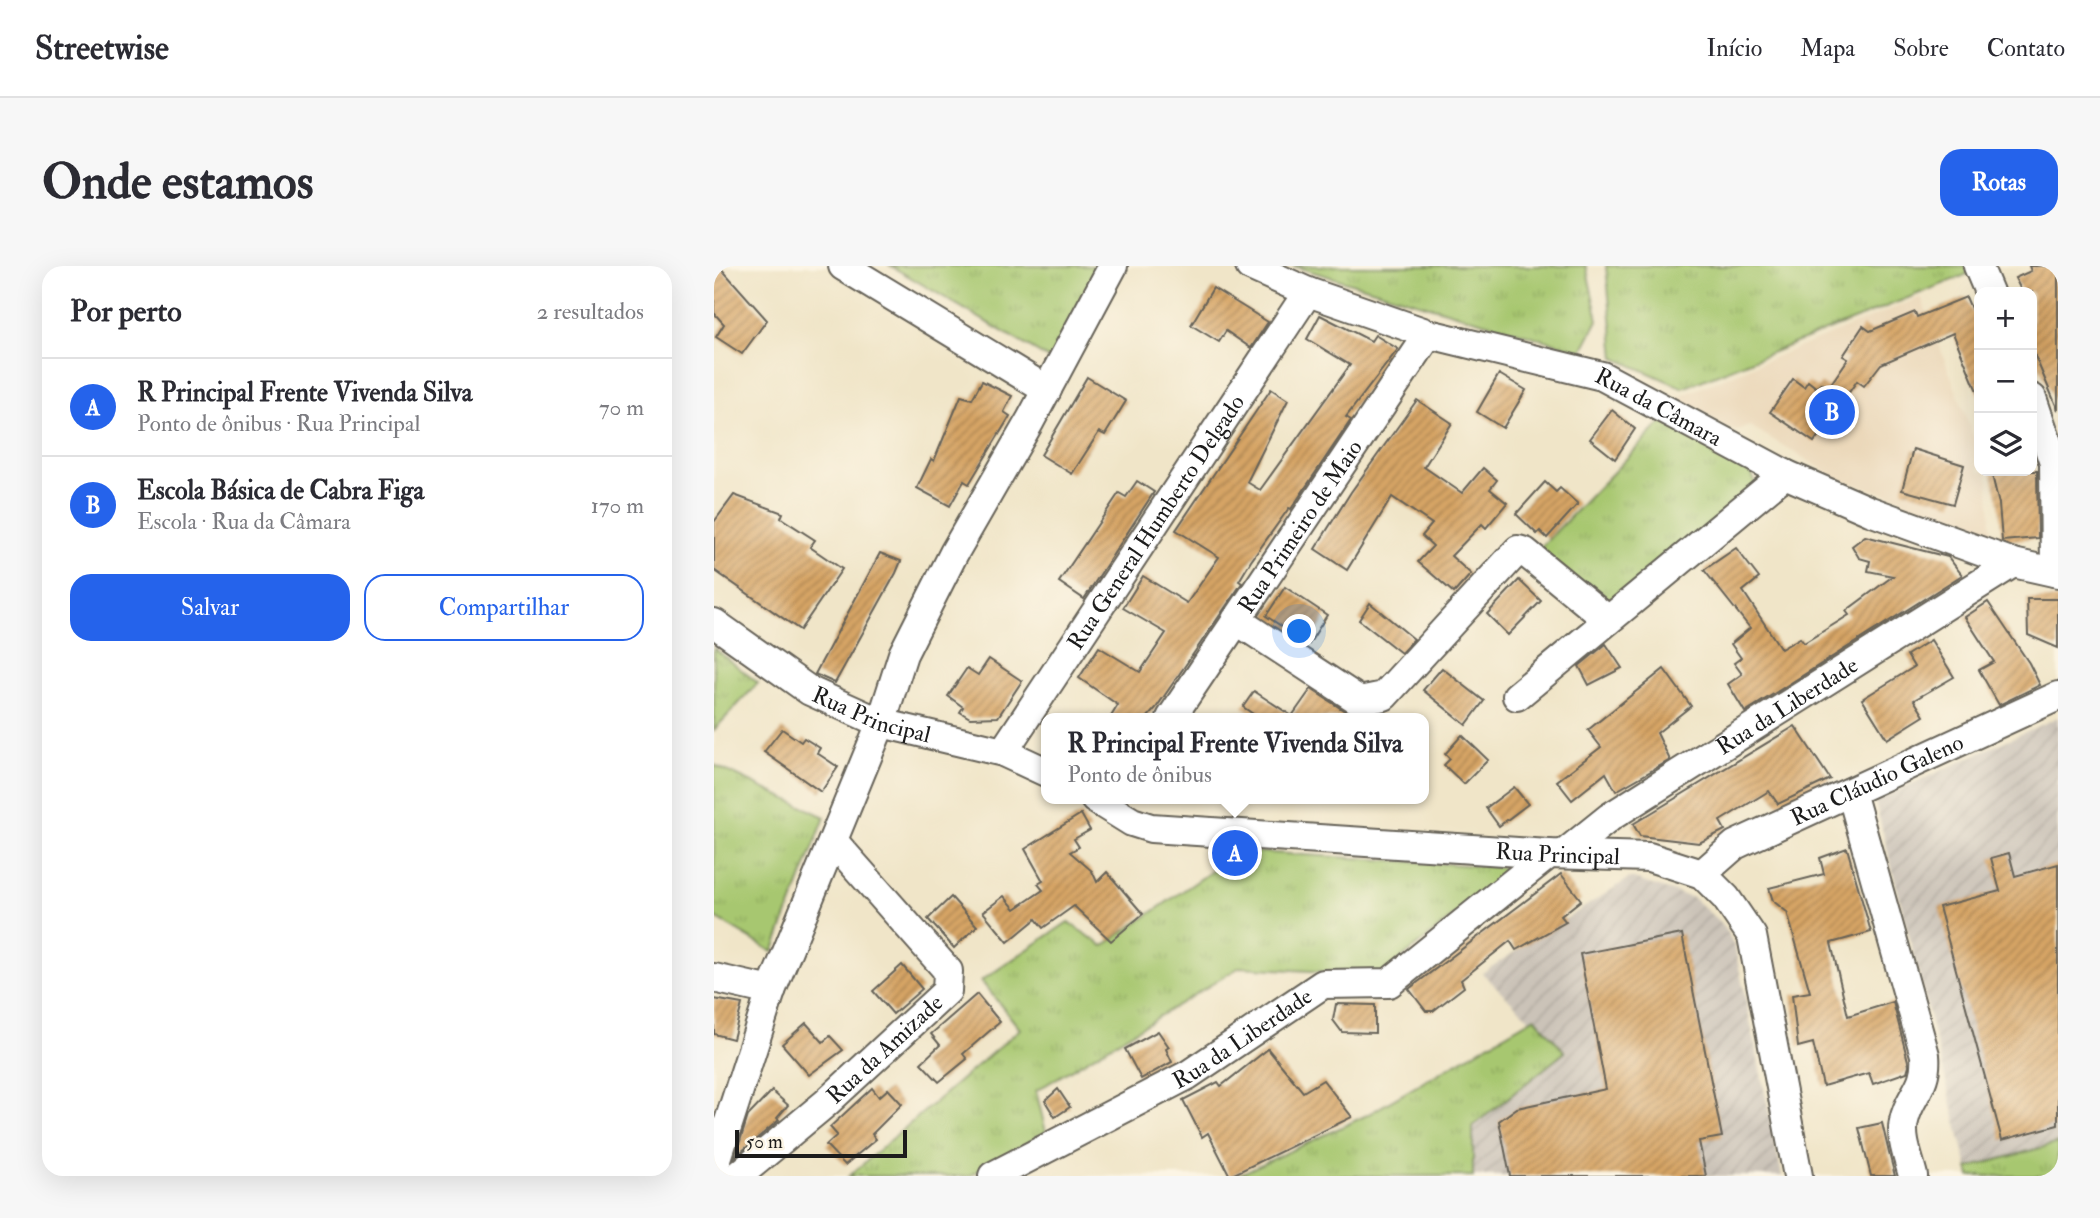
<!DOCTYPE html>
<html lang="pt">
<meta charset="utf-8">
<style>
body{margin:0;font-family:"IM FELL Double Pica",serif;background:#f7f7f7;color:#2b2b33}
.controls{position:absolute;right:21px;top:21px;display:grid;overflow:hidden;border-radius:14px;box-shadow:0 7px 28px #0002}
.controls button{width:63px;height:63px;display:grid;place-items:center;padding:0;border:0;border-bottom:2px solid #e1e1e2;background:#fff;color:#2b2b33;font:35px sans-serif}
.scale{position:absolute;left:21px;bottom:18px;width:172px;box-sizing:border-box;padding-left:7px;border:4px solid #1c1c1c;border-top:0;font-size:19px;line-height:24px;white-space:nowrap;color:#1c1c1c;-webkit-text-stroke:5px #fcf5e5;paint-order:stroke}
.you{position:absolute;left:586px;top:366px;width:24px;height:24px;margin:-18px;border:5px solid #fff;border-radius:50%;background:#1a73e8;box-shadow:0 0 0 10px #1a73e833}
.badge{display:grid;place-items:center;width:46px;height:46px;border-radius:50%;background:#2563eb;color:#fff;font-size:23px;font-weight:700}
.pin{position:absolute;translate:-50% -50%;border:4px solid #fff;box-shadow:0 2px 7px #0006}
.popup{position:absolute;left:327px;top:447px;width:388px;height:91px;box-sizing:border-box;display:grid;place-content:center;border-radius:14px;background:#fff;filter:drop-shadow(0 2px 5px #0005);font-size:23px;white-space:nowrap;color:#7c7c81}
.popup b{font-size:26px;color:#2b2b33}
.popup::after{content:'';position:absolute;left:50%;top:100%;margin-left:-14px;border:14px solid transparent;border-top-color:#fff}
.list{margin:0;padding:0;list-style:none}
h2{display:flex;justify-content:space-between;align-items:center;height:91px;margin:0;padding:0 28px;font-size:30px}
h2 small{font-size:23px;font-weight:400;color:#7c7c81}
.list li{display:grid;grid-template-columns:46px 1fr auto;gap:21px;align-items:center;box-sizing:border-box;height:98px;padding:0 28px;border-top:2px solid #e1e1e2}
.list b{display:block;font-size:26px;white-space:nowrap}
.list p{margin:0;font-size:23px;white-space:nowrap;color:#7c7c81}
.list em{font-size:23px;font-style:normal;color:#7c7c81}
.actions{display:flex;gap:14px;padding:21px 28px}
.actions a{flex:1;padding:16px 0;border:2px solid #2563eb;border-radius:21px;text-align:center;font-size:24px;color:#2563eb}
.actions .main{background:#2563eb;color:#fff}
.icon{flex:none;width:38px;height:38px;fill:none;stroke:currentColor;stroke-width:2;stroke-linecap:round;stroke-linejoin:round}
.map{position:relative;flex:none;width:1344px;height:910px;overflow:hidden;border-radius:21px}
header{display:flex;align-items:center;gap:42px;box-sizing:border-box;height:98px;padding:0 35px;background:#fff;border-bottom:2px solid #e1e1e2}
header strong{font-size:33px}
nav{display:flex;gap:38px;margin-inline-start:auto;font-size:24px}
.intro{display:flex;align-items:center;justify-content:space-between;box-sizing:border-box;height:168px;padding:0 42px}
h1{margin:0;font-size:49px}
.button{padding:18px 32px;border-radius:21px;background:#2563eb;color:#fff;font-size:24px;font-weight:700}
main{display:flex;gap:42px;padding:0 42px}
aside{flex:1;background:#fff;border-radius:21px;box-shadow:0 7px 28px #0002}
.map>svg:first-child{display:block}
</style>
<header>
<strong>Streetwise</strong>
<nav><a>Início</a><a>Mapa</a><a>Sobre</a><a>Contato</a></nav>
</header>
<div class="intro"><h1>Onde estamos</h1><a class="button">Rotas</a></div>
<main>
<aside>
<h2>Por perto<small>2 resultados</small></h2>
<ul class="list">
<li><span class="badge">A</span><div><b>R Principal Frente Vivenda Silva</b><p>Ponto de ônibus · Rua Principal</p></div><em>70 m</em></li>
<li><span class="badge">B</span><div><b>Escola Básica de Cabra Figa</b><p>Escola · Rua da Câmara</p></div><em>170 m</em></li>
</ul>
<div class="actions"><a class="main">Salvar</a><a>Compartilhar</a></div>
</aside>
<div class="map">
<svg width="1344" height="910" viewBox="0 0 1344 910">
<defs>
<pattern id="industrial-furrows" width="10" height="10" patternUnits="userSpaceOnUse" patternTransform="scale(1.75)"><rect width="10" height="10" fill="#cbc3b8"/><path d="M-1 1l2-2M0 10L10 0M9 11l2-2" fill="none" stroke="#aea79e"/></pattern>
<pattern id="grass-tufts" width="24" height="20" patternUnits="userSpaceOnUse" patternTransform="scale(1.75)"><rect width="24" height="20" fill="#a7c76f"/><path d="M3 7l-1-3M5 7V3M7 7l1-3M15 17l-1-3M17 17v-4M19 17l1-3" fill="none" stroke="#8faa60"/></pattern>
<pattern id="building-hatch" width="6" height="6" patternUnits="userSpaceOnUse" patternTransform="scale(1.75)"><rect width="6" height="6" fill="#d6a465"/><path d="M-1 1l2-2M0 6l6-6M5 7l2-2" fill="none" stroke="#ad8552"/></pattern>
</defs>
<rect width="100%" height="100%" fill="#fcf5e5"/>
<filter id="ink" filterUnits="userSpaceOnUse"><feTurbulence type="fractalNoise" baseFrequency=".0143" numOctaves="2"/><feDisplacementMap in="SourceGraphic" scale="14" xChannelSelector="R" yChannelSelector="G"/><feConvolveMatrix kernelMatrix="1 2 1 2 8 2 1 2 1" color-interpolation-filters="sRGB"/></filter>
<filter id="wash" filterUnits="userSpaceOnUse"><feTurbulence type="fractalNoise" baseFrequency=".00686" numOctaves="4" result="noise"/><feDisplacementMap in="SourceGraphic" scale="28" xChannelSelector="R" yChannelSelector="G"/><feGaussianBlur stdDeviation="1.57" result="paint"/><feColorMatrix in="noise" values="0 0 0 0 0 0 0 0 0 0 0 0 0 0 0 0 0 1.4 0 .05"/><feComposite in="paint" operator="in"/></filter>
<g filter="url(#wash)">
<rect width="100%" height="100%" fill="#f0e5c8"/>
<polygon fill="#ebd8ba" points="1207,31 1265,185 1265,205 1273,205 1274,208 1278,271 1189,246 1187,232 1127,214 1036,160 1020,165 962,132"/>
<g fill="url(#industrial-furrows)">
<polygon points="1344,451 1344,910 1256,910 1161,535"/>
<polygon points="916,612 979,632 1010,660 1021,682 1068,910 744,910 759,860 850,786 768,707"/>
</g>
<g fill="url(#grass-tufts)" stroke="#627246" stroke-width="2">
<polygon points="177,0 386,0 337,94"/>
<polygon points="579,0 872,0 884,54 868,85"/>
<polygon points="892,0 1251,0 1254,8 969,122 901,92"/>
<polygon points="948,156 1036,203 1043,222 905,334 889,338 822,286"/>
<polygon points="0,382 44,417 0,464"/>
<polygon points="0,499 111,551 59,686 0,651"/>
<polygon points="527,585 799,602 667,709 526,701 322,825 332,866 255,910 135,910 306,763 267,715 354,656 389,680"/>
<polygon points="821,751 851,786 759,860 759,910 522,910 651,850"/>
<polygon points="1344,877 1344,910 1256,910 1254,902"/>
</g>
<g id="blocks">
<g fill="url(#building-hatch)">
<polygon points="0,0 5,0 53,54 28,88 2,71 10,58 0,47"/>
<polygon points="1315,0 1344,0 1344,144 1318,83 1318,26 1308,26 1301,12 1317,5"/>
<polygon points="499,22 554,56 537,82 512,65 505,76 477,59"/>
<polygon points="1252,31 1259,47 1265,44 1265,130 1239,67 1167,98 1150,120 1143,115 1100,176 1056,146 1079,113 1090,121 1094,115 1103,122 1107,117 1114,122 1134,93 1129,90 1149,60 1156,65 1201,46 1203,51"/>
<polygon points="606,49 657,75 661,69 684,83 632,151 637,154 577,243 575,242 537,295 525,315 528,317 442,442 433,452 396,452 404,439 365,412 385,381 426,406 452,367 409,342 429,310 473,337 505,291 462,264 557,123 574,134 533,216 546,224 636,99 593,73"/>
<polygon points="785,108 812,124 789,162 763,146"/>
<polygon points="373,111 412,135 391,169 385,166 358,208 327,189"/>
<polygon points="268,115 298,130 290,146 296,150 255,218 250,215 236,240 203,222 217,193 220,195 247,130 258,133"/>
<polygon points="703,134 738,157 710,201 748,227 769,202 783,214 776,223 793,237 772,262 768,258 737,290 757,308 740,327 704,296 719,280 708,270 718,258 678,231 633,304 601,283 637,226"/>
<polygon points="898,144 921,163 901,193 876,173"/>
<polygon points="1199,183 1250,199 1239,238 1188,224"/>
<polygon points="1277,205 1323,205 1324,272 1288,275 1285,238"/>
<polygon points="423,215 440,226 370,333 345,316 405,227 412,231"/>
<polygon points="831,216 842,226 846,222 864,238 833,272 826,265 823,268 802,248"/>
<polygon points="20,229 69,247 67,252 101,274 96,281 128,303 86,364 0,304 0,256"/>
<polygon points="1151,270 1234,291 1248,309 1031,446 1014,418 1028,408 1020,397 1027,392 1017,378 1036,362 990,304 1022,282 1045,312 1029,325 1067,383 1086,372 1090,377 1135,349 1132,345 1179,310 1154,305 1156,295 1145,292 1138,280"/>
<polygon points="166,287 187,295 182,307 121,417 103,409 101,408"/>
<polygon points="805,314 827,335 794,369 773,348"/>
<polygon points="571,321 613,349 595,378 552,350"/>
<polygon points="1313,333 1344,333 1344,382 1314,369"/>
<polygon points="1274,336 1315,397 1326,419 1285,439 1265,404 1280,396 1251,351"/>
<polygon points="656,337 700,373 687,387 645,354"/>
<polygon points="1217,374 1240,411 1200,434 1210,450 1173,473 1148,433 1200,401 1193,389"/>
<polygon points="892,378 908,402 875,419 865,400"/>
<polygon points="275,393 308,415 284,451 256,452 246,446 249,441 234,430 253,402 264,409"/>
<polygon points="728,402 770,435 752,459 709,424"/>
<polygon points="950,403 977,440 943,467 956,494 902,525 892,507 858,534 843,515 887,481 874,464"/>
<polygon points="597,423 637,449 654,452 545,452 529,441 540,425 578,450"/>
<polygon points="1081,460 1116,513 1064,538 1055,525 1006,555 1011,564 985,577 926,570 919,558"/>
<polygon points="68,463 87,476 90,472 106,482 103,487 124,501 107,526 50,486"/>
<polygon points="748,469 774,494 750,518 730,499 736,493 731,488"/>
<polygon points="800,521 814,538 785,560 772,542"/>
<polygon points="367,548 376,564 360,573 365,581 356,586 378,605 383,616 393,606 429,648 397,675 360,640 329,662 322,653 294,676 269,646 290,630 301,643 329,624 324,618 329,615 311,583"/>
<polygon points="1133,582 1157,666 1117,677 1134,750 1179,736 1195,799 1193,806 1159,818 1155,807 1109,820 1099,777 1084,781 1078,729 1096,726 1073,646 1059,635 1055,622 1110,608 1106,592"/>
<polygon points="1295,587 1301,610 1344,598 1344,859 1288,874 1225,641 1286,625 1277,592"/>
<polygon points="847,608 867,634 847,650 852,656 802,684 796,675 747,714 750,721 719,745 712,745 695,723"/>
<polygon points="237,631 263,660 240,682 214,653"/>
<polygon points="968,668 1008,871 985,875 992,910 796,910 785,855 803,842 892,823 866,688"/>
<polygon points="188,699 208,723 179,748 159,725"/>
<polygon points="263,728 286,756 249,788 253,793 225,816 207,797 226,779 217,768"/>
<polygon points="0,733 28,738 19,773 0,768"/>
<polygon points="622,738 661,739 661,767 628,766 619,754"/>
<polygon points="92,757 109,776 116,770 129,784 95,809 68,778"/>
<polygon points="444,765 455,781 452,783 458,796 427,813 411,783"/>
<polygon points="554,783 589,826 609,814 638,851 516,910 494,867 488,871 469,834 504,816 507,820"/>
<polygon points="158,822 165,831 174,823 188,838 158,868 162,873 131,899 112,879 123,869 116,861"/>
<polygon points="344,823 356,841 341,851 331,835"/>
<polygon points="58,825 74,839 63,852 65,854 21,891 34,850"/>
<polygon points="1168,857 1175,887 1181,910 1157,910 1145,862"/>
</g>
</g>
</g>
<g filter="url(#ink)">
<use href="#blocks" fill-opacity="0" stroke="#666258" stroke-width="2"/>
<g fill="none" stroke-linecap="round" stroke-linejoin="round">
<defs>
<g id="minor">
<polyline points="129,0 333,124"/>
<path id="s1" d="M536,0l58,26 121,42 173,42 183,98 85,37 143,52 45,10"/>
<polyline points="1264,0 1275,26"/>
<polyline points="1318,132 1340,197 1341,306"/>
<polyline points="522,354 646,435 670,430 804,284 811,286 894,354"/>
<path id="s2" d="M0,357l96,68 71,32 122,29 43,20"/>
<polyline points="803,430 1071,208"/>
<path id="s3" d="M457,452l258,-384"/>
<path id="s4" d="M289,486l305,-460"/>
<path d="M1137,526l74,263c3,32 -16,40 -21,66 -4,18 5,38 9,55"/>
<path id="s5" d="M381,533l37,23 19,6 398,26 100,3 53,17 24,24 26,38 46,240"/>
<path id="s6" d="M850,588l46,-37 403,-254"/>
<path id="s7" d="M988,608l33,-29 323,-149"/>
<polyline points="0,712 57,725"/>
<polyline points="0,902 57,725 167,457 189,388 240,287 316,155 399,0"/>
<path id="s8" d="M24,910l88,-73 121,-112 1,-20 -114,-129"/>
<path id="s9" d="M279,910l195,-101 135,-91 66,-1 160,-129"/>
</g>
</defs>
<use href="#minor" stroke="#666258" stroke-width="32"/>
<use href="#minor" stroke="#fff" stroke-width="28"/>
</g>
</g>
<g text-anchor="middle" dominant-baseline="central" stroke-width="5" stroke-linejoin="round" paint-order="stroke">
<g font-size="23" fill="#1c1c1c" stroke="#fcf5e5">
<text stroke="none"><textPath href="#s1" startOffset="434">Rua da Câmara</textPath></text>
<text stroke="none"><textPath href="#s4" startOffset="276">Rua General Humberto Delgado</textPath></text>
<text stroke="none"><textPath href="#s3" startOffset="231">Rua Primeiro de Maio</textPath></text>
<text stroke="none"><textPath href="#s6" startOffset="268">Rua da Liberdade</textPath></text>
<text stroke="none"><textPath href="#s2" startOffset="184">Rua Principal</textPath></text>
<text stroke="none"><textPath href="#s7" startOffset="200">Rua Cláudio Galeno</textPath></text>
<text stroke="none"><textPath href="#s5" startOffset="471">Rua Principal</textPath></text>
<text stroke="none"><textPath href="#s9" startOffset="285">Rua da Liberdade</textPath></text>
<text stroke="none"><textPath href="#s8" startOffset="194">Rua da Amizade</textPath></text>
</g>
</g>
</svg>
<div class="controls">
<button>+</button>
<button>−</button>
<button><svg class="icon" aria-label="layers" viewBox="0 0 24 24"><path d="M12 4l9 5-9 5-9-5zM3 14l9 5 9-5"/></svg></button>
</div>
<div class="scale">50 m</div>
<div class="you"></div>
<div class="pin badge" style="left:521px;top:587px">A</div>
<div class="popup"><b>R Principal Frente Vivenda Silva</b>Ponto de ônibus</div>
<div class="pin badge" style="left:1118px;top:146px">B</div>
</div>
</main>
